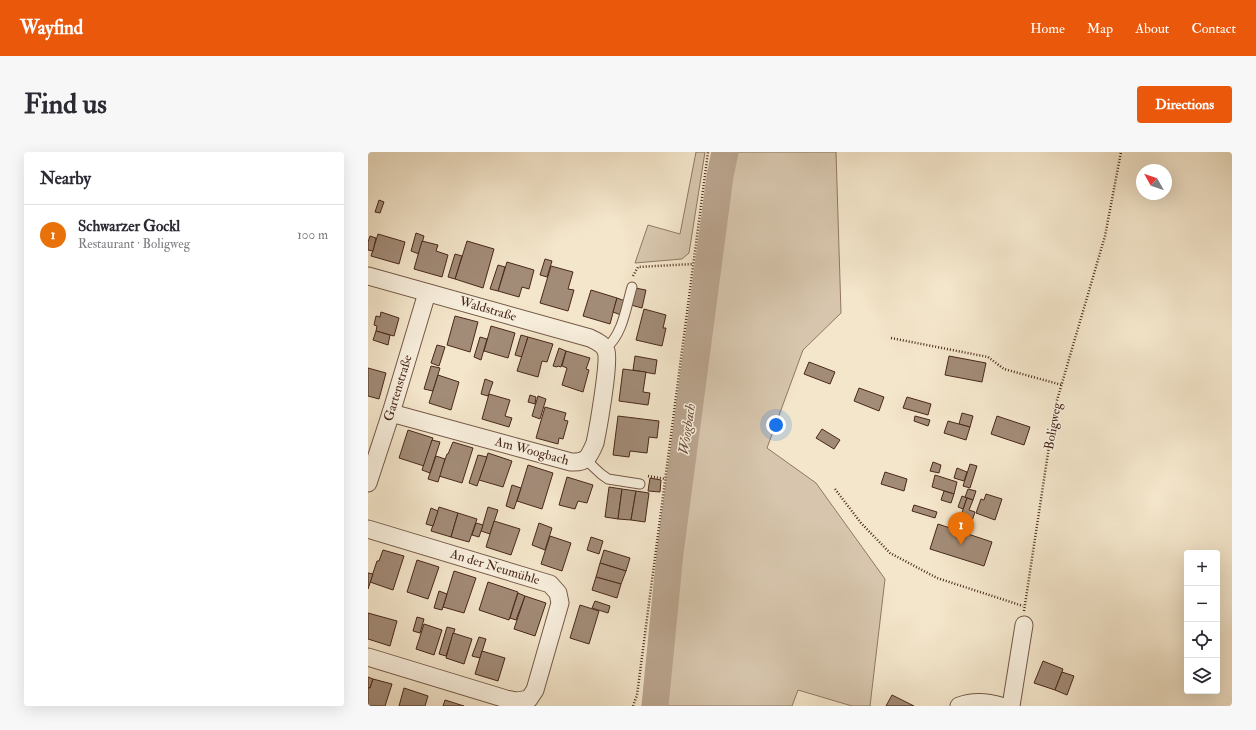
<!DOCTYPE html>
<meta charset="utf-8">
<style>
body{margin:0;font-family:"IM FELL Double Pica",serif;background:#f7f7f7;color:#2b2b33}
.controls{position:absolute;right:12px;bottom:12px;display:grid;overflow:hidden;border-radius:4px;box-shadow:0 4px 16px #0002}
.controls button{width:36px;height:36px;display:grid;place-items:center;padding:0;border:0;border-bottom:1px solid #e1e1e2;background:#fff;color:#2b2b33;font:20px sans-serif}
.compass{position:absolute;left:768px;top:12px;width:36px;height:36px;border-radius:50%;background:#fff;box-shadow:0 4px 16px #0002;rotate:310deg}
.you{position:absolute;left:408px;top:273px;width:14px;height:14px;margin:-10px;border:3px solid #fff;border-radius:50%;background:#1a73e8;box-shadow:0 0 0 6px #1a73e833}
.badge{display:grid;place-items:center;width:26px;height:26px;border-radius:50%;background:#ea580c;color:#fff;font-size:13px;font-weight:700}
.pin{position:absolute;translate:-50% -33px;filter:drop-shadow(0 1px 2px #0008)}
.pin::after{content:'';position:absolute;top:21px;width:14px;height:12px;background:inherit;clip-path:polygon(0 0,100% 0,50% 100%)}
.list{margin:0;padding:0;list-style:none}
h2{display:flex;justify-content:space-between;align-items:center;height:52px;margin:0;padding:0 16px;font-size:17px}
h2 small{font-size:13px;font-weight:400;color:#7c7c81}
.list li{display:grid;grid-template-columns:26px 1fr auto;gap:12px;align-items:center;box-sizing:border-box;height:60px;padding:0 16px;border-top:1px solid #e1e1e2}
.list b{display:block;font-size:15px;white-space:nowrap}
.list p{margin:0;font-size:13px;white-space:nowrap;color:#7c7c81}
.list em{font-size:13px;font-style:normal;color:#7c7c81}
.icon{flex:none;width:22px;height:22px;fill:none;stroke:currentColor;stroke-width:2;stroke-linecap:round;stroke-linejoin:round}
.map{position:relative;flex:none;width:864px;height:554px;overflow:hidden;border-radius:4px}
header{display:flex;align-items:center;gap:24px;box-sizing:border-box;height:56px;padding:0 20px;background:#ea580c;color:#fff}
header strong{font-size:19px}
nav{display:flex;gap:22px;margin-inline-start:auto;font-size:14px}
.intro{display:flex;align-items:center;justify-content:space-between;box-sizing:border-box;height:96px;padding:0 24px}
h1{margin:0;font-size:28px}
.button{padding:10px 18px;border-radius:4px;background:#ea580c;color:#fff;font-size:14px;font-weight:700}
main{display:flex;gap:24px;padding:0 24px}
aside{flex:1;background:#fff;border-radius:4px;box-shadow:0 4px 16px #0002}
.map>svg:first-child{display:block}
</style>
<header>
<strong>Wayfind</strong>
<nav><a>Home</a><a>Map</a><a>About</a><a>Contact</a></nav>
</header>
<div class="intro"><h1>Find us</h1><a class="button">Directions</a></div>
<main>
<aside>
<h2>Nearby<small></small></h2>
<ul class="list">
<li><span class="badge" style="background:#e8710a">1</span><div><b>Schwarzer Gockl</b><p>Restaurant · Boligweg</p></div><em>100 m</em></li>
</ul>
</aside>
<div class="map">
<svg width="864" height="554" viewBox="0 0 864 554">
<rect width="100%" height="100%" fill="#f4e6cb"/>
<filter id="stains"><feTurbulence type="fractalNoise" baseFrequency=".005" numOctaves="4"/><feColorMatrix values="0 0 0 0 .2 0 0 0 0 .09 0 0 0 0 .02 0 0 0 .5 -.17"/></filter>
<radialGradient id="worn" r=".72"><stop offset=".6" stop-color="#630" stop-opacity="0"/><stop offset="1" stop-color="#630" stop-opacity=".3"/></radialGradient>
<g fill="#d7c6ad" stroke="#907764">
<polygon points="328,0 337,0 321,101 314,107 267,111 280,73 312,82"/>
<polygon points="346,0 468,0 473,161 435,198 399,296 448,331 517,427 502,554 484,554 430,538 424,554 283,554 276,553 303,322"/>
</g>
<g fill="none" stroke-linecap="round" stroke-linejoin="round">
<polyline stroke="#baa58f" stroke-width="27" points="287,554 302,401 352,24 357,0"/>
</g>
<g fill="#a28b77" stroke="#49281b">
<polygon points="11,48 16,50 12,61 7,60"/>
<polygon points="48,81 56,84 51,102 43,99"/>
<polygon points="10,82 37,90 31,112 3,104"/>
<polygon points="2,84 8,86 5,99 0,98 0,90"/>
<polygon points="54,89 70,93 68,99 80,103 74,125 46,117"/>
<polygon points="99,89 126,97 115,136 87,127"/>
<polygon points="87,102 94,104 87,127 80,125"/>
<polygon points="177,107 184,109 179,125 172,123"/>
<polygon points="139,110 166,118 161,137 154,135 151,145 130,139"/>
<polygon points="130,113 137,115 130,139 122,137"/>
<polygon points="183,114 205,120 200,137 206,138 200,159 172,151"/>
<polygon points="267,136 278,138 274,156 263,153"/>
<polygon points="223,138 249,146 242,172 215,164"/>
<polygon points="249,146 257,149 253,163 245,160"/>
<polygon points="276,157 298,163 295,176 298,176 294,194 268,188"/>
<polygon points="13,160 31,166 26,184 8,179 9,174 6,173 8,164 12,165"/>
<polygon points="87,164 110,170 102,200 79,193"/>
<polygon points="123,174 147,181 140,206 116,199"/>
<polygon points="8,179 22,183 20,193 5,188"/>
<polygon points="153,183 160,185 154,205 147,203"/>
<polygon points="112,185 119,187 113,208 106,205"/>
<polygon points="160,185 185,192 179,210 174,209 170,225 149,219"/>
<polygon points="69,193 77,195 71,214 63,211"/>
<polygon points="191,196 198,199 193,215 190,214 189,215 185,214"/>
<polygon points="198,199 222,206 218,217 221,218 215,240 194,233 199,216 194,214"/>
<polygon points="267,204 289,208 287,222 265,218"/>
<polygon points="581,204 618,211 614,230 577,223"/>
<polygon points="441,210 467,220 462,232 436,222"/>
<polygon points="63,214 72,216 65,239 56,237"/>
<polygon points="0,216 18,221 11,247 0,244"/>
<polygon points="255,217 278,220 275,240 282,241 280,253 251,249"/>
<polygon points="70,223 91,230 83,258 61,251"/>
<polygon points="117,227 125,230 120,244 113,242"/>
<polygon points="491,236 516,245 511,259 486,249"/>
<polygon points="121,242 142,248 137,264 144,266 141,275 114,267"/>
<polygon points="162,243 168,245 167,252 160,250"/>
<polygon points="170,244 178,247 172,267 164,264"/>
<polygon points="539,245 563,252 560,263 535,256"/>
<polygon points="177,255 198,261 196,268 200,269 195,287 191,286 190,292 168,286"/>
<polygon points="594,261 605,264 602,275 591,272"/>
<polygon points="250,264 291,269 289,286 281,285 279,301 262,299 261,305 245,303"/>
<polygon points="547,264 562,268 560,274 546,269"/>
<polygon points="629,264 662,275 656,293 623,282"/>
<polygon points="580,269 602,275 598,288 576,281"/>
<polygon points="454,277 472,288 466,297 448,286"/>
<polygon points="40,278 65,286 56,314 31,306"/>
<polygon points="64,288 72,290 62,321 54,318"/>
<polygon points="85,290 105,296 94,331 71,324 79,302 80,302"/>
<polygon points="120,301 144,309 135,335 111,328"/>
<polygon points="110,303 119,305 109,334 101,331"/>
<polygon points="68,304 77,307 70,330 60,327"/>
<polygon points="565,310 573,313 571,321 562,319"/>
<polygon points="602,312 609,314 602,336 595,334"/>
<polygon points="160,313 185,321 174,357 149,349"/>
<polygon points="589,316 599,320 596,329 586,326"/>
<polygon points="517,320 539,327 536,339 513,332"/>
<polygon points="567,323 589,330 586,342 564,335"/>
<polygon points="199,325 225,333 219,351 210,349 207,357 191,353"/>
<polygon points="282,326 293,328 292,340 280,339"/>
<polygon points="144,333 153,336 146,357 138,354"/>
<polygon points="241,335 254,337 250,367 237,365"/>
<polygon points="254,337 268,339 263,368 250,367"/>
<polygon points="600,337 608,339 605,348 597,345"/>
<polygon points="268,339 281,341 277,370 263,368"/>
<polygon points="576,339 586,342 583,351 573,348"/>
<polygon points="618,342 634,347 627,368 608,361 613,347 616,348"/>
<polygon points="594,344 599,346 595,357 590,355"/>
<polygon points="599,346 605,348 601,358 607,360 603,372 591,369"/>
<polygon points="546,353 569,360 567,366 544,359"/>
<polygon points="71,355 90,361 83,385 63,379"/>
<polygon points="120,355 130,358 122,382 113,379"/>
<polygon points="63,356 70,359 65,374 58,372"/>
<polygon points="90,361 109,367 101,390 83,385"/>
<polygon points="126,369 152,377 143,403 118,395"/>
<polygon points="108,371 115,373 111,385 104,383"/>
<polygon points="171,371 184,376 177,398 164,393"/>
<polygon points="570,372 624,390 616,414 562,397"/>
<polygon points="182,384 203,391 194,419 173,412"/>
<polygon points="223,385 235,389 231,402 219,398"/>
<polygon points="15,398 36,404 25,438 2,430 9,409 11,409"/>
<polygon points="236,398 262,406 258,419 232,411"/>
<polygon points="49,408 71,415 60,447 39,440"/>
<polygon points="232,411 258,419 253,432 228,425"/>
<polygon points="86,419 108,426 96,461 75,455"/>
<polygon points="0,421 5,422 0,437"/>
<polygon points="228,425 253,432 249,446 224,438"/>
<polygon points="120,430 150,440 141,468 111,458"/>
<polygon points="71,439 79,442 74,458 66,456"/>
<polygon points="150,441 157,444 148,468 142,466"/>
<polygon points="157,444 178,451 167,484 146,477"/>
<polygon points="227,449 242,454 240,461 224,456"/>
<polygon points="212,453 231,459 221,492 202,486"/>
<polygon points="0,461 29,469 22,494 0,487"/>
<polygon points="49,465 56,467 52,481 45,479"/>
<polygon points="56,472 74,478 66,503 48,497"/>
<polygon points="79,475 87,477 78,504 71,502"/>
<polygon points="85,481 104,487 96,512 78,506"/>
<polygon points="111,485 118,487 112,506 104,504"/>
<polygon points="114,499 137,506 130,529 107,522"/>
<polygon points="675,509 695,517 687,538 666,531"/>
<polygon points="694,520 706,524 699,543 687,538"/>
<polygon points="0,525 5,527 2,536 0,536"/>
<polygon points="5,527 24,532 17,554 0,554 0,536 2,536"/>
<polygon points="36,536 60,544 57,554 31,554"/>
<polygon points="524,543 546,554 518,554"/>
<polygon points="77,548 96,554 75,554"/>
</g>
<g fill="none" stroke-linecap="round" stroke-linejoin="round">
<defs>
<g id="lane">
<path d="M238,196c17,-14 20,-41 26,-61"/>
<polyline points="218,308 233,322 240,327 272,332"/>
</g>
<g id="street">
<path d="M0,124l222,62c6,3 14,6 16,13 4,10 -8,78 -11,92 -6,14 -8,20 -24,19l-180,-49"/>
<polyline points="0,331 23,261 59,141"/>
<polyline points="0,377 182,432 190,441 192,451 167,538 161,547 149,549 138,547 0,505"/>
<path d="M591,554c13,-5 29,-4 42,0"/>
<polyline points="643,554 656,473"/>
</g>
</defs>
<use href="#lane" stroke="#745847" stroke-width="11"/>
<use href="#street" stroke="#745847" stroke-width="19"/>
<g stroke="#49281b" stroke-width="2.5" stroke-dasharray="1 2" stroke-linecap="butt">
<polyline points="265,124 270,115 325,112"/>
<polyline points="523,186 620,205 636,217 694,233"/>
<polyline points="280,324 298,327"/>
<polyline points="467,337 493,371 522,401 569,426 655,454"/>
<polyline points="656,459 687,255 737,84 753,0"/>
<polyline points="265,554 269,543 340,0"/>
</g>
<use href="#lane" stroke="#f8efdd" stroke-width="9"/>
<use href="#street" stroke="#f8efdd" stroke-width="17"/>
</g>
<g text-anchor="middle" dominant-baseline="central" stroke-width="3" stroke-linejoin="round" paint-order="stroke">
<g font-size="13" fill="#49281b" stroke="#f8efdd">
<text transform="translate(120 157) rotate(16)">Waldstraße</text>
<text transform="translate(30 236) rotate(-73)">Gartenstraße</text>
<text transform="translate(685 274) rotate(-80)">Boligweg</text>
<text transform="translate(164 299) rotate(15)">Am Woogbach</text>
<text transform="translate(127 415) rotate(17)">An der Neumühle</text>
</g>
<g font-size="14" font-style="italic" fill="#6b4e3e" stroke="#f8efdd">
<text transform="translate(319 277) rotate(-82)">Woogbach</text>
</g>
</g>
<rect width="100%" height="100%" filter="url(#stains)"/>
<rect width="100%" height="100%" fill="url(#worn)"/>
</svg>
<div class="controls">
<button>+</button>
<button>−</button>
<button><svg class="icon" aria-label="locate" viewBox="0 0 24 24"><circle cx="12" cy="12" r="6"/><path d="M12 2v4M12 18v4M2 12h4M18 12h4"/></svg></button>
<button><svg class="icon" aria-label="layers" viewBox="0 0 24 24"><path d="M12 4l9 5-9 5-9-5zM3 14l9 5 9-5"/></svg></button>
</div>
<svg class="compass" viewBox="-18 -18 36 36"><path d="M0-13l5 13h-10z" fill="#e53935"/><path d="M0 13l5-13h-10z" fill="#7c7c81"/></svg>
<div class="you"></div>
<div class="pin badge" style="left:593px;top:393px;background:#e8710a">1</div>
</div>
</main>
